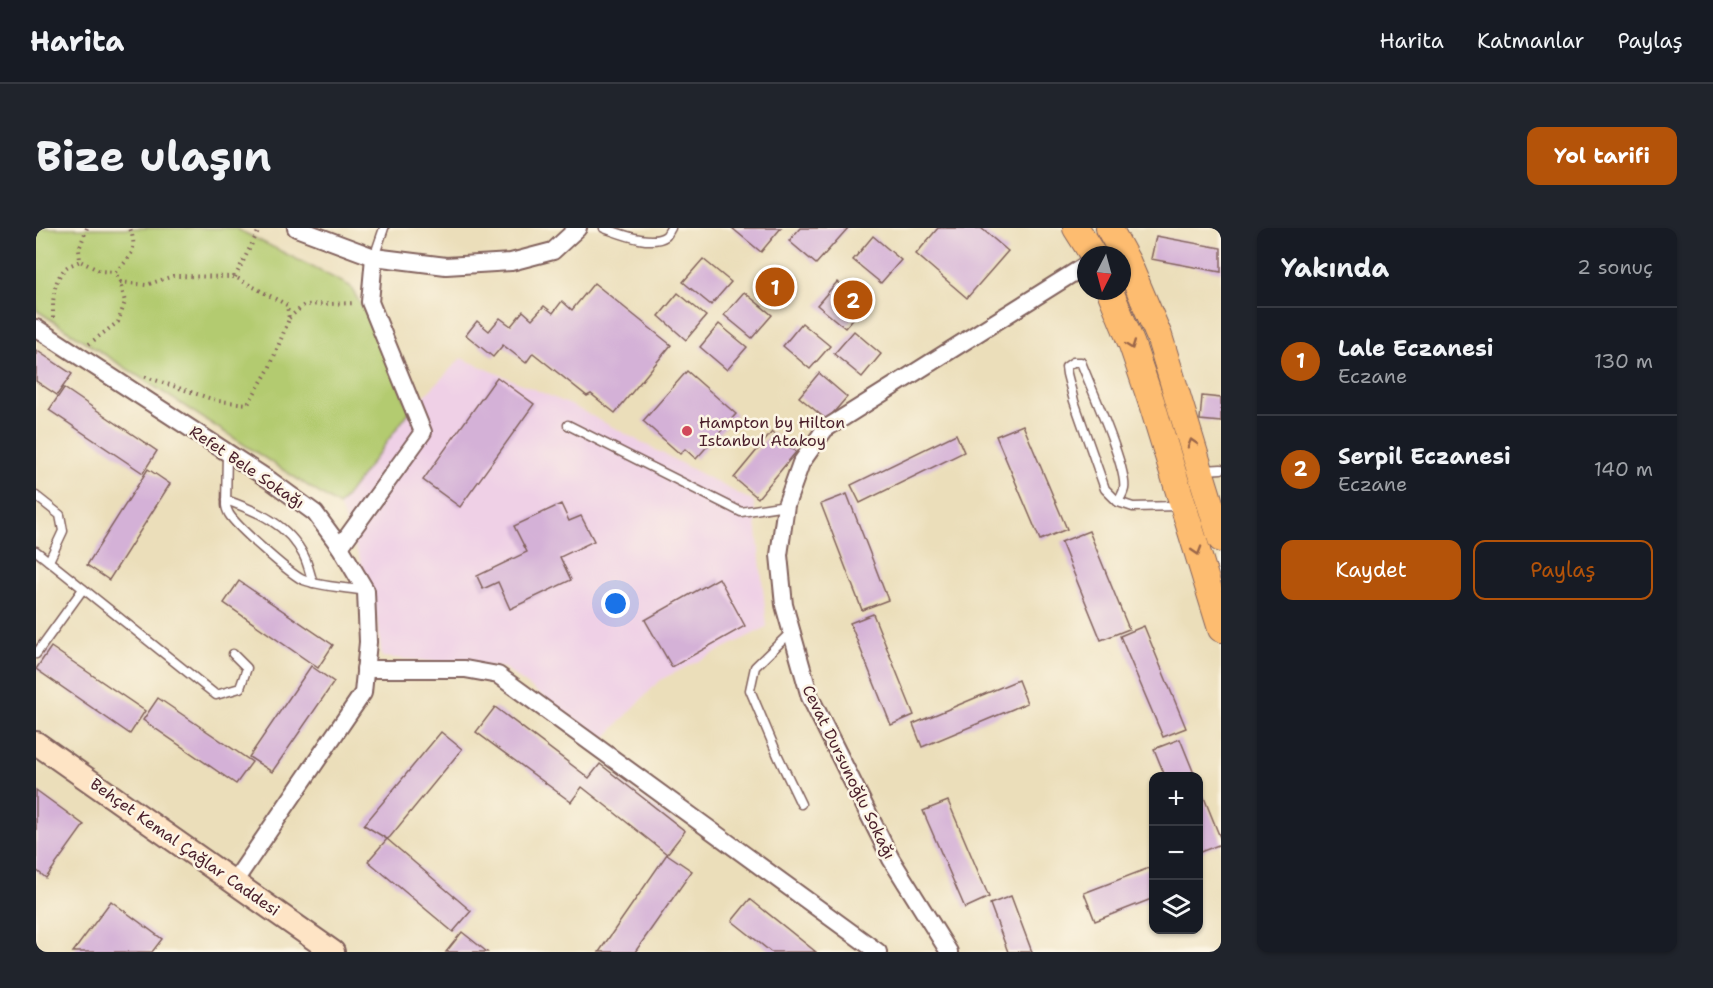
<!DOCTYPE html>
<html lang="tr">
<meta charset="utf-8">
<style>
body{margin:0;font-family:"Shantell Sans",sans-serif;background:#20242c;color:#f1f3f6}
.controls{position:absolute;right:18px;bottom:18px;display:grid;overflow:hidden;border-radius:12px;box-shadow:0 2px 4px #0004}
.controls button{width:54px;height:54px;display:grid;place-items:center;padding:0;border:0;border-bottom:2px solid #363941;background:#171b24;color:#f1f3f6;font:30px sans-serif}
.compass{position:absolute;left:1041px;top:18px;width:54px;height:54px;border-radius:50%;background:#171b24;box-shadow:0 2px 4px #0004;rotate:186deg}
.you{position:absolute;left:580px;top:376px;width:21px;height:21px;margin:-15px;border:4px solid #fff;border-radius:50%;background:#1a73e8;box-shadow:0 0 0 9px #1a73e833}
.badge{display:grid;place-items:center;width:39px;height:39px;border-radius:50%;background:#b45309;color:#fff;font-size:20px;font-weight:700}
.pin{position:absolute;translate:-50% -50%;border:3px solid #fff;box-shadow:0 2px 6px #0006}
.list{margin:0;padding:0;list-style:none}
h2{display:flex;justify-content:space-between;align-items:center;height:78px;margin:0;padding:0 24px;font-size:26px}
h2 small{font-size:20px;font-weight:400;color:#9ea1a6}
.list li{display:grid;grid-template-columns:39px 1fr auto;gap:18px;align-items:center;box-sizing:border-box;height:108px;padding:0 24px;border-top:2px solid #363941}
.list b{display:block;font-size:22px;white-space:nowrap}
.list p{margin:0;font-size:20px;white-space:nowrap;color:#9ea1a6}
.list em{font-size:20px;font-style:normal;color:#9ea1a6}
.actions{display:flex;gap:12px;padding:18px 24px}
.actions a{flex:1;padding:14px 0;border:2px solid #b45309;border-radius:12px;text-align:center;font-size:21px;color:#b45309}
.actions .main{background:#b45309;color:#fff}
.icon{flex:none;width:33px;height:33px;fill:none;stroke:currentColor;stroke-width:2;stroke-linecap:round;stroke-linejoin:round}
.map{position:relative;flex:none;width:1185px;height:724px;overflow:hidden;border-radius:12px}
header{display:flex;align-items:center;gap:36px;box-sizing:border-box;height:84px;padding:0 30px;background:#171b24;border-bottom:2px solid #363941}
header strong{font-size:28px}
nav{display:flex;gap:33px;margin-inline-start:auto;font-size:21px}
.intro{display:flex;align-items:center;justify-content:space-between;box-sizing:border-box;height:144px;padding:0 36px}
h1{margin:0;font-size:42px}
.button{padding:15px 27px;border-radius:12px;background:#b45309;color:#fff;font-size:21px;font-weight:700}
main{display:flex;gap:36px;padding:0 36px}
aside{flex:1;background:#171b24;border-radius:12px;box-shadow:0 2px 4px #0004}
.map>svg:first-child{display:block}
</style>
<header>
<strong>Harita</strong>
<nav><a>Harita</a><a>Katmanlar</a><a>Paylaş</a></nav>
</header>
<div class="intro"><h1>Bize ulaşın</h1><a class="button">Yol tarifi</a></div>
<main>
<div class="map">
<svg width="1185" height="724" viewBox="0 0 1185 724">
<rect width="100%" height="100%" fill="#fcf5e5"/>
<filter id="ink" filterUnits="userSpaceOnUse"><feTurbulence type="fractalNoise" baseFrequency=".0167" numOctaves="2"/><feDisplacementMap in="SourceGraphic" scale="12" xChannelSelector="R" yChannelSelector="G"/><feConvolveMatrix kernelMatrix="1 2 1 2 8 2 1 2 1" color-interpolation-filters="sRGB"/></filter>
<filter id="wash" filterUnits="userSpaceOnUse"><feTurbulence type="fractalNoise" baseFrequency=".008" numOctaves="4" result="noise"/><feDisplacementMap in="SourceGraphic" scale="24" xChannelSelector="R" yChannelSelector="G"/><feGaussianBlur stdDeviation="1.35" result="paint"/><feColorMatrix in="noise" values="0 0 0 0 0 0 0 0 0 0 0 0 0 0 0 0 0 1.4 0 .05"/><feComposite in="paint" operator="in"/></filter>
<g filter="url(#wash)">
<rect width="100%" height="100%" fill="#ebdeba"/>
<polygon fill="#efd0e6" points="425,130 535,177 718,274 731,399 624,452 567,512 468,440 346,429 340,387 324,331 303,278 374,183"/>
<polygon fill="#b3cb70" stroke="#7e754e" stroke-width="1.5" points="0,0 199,0 314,58 331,87 374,183 303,278 0,82"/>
<g id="blocks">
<g fill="#d4b1d7">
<polygon points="696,0 745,0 725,24"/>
<polygon points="764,0 812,0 780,36 753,13"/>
<polygon points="902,0 945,0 972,23 931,70 880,26"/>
<polygon points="837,8 865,32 845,55 817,32"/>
<polygon points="1120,8 1185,20 1185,44 1115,31"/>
<polygon points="667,31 695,54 675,77 647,54"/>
<polygon points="801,54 829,77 809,100 781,77"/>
<polygon points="558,55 635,117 579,185 555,166 551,168 497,125 490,135 467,117 457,129 430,107 441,93 453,103 464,90 475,98 487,83 496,91 508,78 517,85 526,73 536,82"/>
<polygon points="708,64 736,87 716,110 688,87"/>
<polygon points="642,65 670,88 650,112 623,88"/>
<polygon points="766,95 794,118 774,141 747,118"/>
<polygon points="683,96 711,119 691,142 664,119"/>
<polygon points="818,103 845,126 826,149 798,126"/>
<polygon points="0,122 36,146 21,167 0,153"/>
<polygon points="651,143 700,186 660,231 649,221 644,226 607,193"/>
<polygon points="783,145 811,169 791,192 763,169"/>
<polygon points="461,149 498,176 424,279 387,252"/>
<polygon points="28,160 121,223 107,245 13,182"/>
<polygon points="1166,168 1185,170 1185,194 1164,192"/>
<polygon points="987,197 1031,301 1004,312 960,208"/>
<polygon points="736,204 760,224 722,270 698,250"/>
<polygon points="920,206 928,224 824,275 815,257"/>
<polygon points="112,241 134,256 73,352 51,337"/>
<polygon points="811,266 852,372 826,382 785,276"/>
<polygon points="525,276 533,293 545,288 558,313 524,329 535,352 474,381 462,354 447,361 441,348 491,324 478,298"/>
<polygon points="1053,303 1093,401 1065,412 1025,314"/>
<polygon points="683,350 709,398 636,439 609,392"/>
<polygon points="203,353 297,417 282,440 188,375"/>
<polygon points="837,386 878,487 855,497 814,395"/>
<polygon points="1108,398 1150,500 1127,509 1084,408"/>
<polygon points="15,419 109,483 94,506 0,441"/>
<polygon points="275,438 298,454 236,544 213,529"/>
<polygon points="982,452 991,475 886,519 877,496"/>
<polygon points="122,470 216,534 200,556 107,492"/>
<polygon points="459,479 553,550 564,536 649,603 631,626 546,559 535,574 440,504"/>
<polygon points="405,504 426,521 354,609 351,611 328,597"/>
<polygon points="1144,511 1159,548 1129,548 1118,521"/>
<polygon points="1163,557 1185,612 1185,616 1162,625"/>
<polygon points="0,562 48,597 10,650 0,642"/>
<polygon points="912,573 953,669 929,680 887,583"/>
<polygon points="351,611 435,683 417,704 332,633"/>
<polygon points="631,626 656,643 599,724 563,724"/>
<polygon points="1118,638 1118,670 1059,693 1048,665"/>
<polygon points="975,668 996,724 972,724 954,676"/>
<polygon points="714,671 780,724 735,724 696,693"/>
<polygon points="75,673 126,711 116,724 37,724"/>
<polygon points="426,704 451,724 410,724"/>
</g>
</g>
</g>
<g filter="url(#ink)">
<use href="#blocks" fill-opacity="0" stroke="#82625d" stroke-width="1.5"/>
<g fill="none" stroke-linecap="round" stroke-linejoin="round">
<defs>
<g id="service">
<path d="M568,0c15,5 47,19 62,8 2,-2 3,-5 5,-8"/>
<polyline points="338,29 348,0"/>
<polyline points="532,197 705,284 750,277"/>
<path d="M191,225l-1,52c0,2 2,7 3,9 8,13 58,57 72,65 13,7 49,9 64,12"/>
<polyline points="1168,242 1185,241"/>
<polyline points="0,268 24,287 27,303 13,333"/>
<path d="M190,272c31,11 62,24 78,56 4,8 6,18 9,27"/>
<path d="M1082,274c2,-4 5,-8 6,-13 4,-20 -34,-103 -43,-127h-8l-7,5 1,7 7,27 31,88 13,13 15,5 46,-1"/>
<polyline points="0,323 180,467 204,460 211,440 197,426"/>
<polyline points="755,404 719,439 714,462 742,528 765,576"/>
<polyline points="0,426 47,361"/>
</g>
<g id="minor">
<polyline points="260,0 338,29 410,38 475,34 517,23 542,0"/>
<polyline points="0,100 235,253 279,285 304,319 330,363 332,414 327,465 198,654"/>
<polyline points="304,319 387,204 334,74 338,29"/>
<polyline points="329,441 429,441 462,447 842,724"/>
<polyline points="913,724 855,631 774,469 748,377 743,327 750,277 765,235 789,201 1050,37"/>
</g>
<polyline id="secondary" points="0,515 297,724"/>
<g id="primary">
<polyline points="1040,0 1057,27"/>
<polyline points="1073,0 1092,35 1123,108 1185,311"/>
<polyline points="1074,63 1096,117 1116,176 1185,401"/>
</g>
</defs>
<use href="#service" stroke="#82625d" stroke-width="11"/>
<use href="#minor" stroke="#82625d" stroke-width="20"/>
<use href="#secondary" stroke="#82625d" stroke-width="26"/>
<use href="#primary" stroke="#82625d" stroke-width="28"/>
<g stroke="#82625d" stroke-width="4" stroke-dasharray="1.5 4.5" stroke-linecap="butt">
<path d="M51,0l-8,21 1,12 20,10 15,1c16,-15 23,-21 15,-44"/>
<polyline points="199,49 224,0"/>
<polyline points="84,54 110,57 137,48 199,49 251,77 253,91 233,141 212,176 182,173 107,148"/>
<path d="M17,90c0,-17 -1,-38 14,-51 3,-2 9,-4 13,-6"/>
<polyline points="253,90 268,77 319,75"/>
<polyline points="53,116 82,94 89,74 84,54 79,44"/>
</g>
<use href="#service" stroke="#fff" stroke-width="8"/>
<use href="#minor" stroke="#fff" stroke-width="16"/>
<use href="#secondary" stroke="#fee4c5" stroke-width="22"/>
<use href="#primary" stroke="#fdbc6f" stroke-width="26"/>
</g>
<defs><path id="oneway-chevron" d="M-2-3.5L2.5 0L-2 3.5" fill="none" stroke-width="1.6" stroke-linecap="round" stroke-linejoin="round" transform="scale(1.5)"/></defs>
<g stroke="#9b664a">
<use href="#oneway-chevron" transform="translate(1095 117) rotate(70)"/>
<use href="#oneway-chevron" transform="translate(1156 215) rotate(-107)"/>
<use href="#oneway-chevron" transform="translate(1161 323) rotate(73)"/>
</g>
</g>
<circle fill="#d1495b" stroke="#fcf5e5" stroke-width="2" cx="651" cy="203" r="6"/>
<g text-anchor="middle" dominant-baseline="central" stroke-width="5" stroke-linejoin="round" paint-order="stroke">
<g font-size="16" fill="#4a1f2b" stroke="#fcf5e5" text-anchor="start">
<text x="663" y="194">Hampton by Hilton<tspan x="663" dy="18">Istanbul Atakoy</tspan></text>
</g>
<g font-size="16" fill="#4a1f2b" stroke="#fcf5e5">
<text transform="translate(211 239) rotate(34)">Refet Bele Sokağı</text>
<text transform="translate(813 544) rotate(64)">Cevat Dursunoğlu Sokağı</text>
<text transform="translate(149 619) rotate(35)">Behçet Kemal Çağlar Caddesi</text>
</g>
</g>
</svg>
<div class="controls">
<button>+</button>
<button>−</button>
<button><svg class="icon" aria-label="layers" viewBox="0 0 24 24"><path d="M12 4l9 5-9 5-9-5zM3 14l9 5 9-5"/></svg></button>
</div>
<svg class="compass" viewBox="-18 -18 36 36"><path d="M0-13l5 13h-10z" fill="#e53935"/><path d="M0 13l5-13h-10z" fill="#9ea1a6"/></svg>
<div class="you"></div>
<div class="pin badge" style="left:739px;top:59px">1</div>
<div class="pin badge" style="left:817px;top:72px">2</div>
</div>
<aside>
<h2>Yakında<small>2 sonuç</small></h2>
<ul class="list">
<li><span class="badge">1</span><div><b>Lale Eczanesi</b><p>Eczane</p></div><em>130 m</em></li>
<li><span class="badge">2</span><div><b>Serpil Eczanesi</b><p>Eczane</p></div><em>140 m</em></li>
</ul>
<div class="actions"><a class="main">Kaydet</a><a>Paylaş</a></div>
</aside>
</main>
